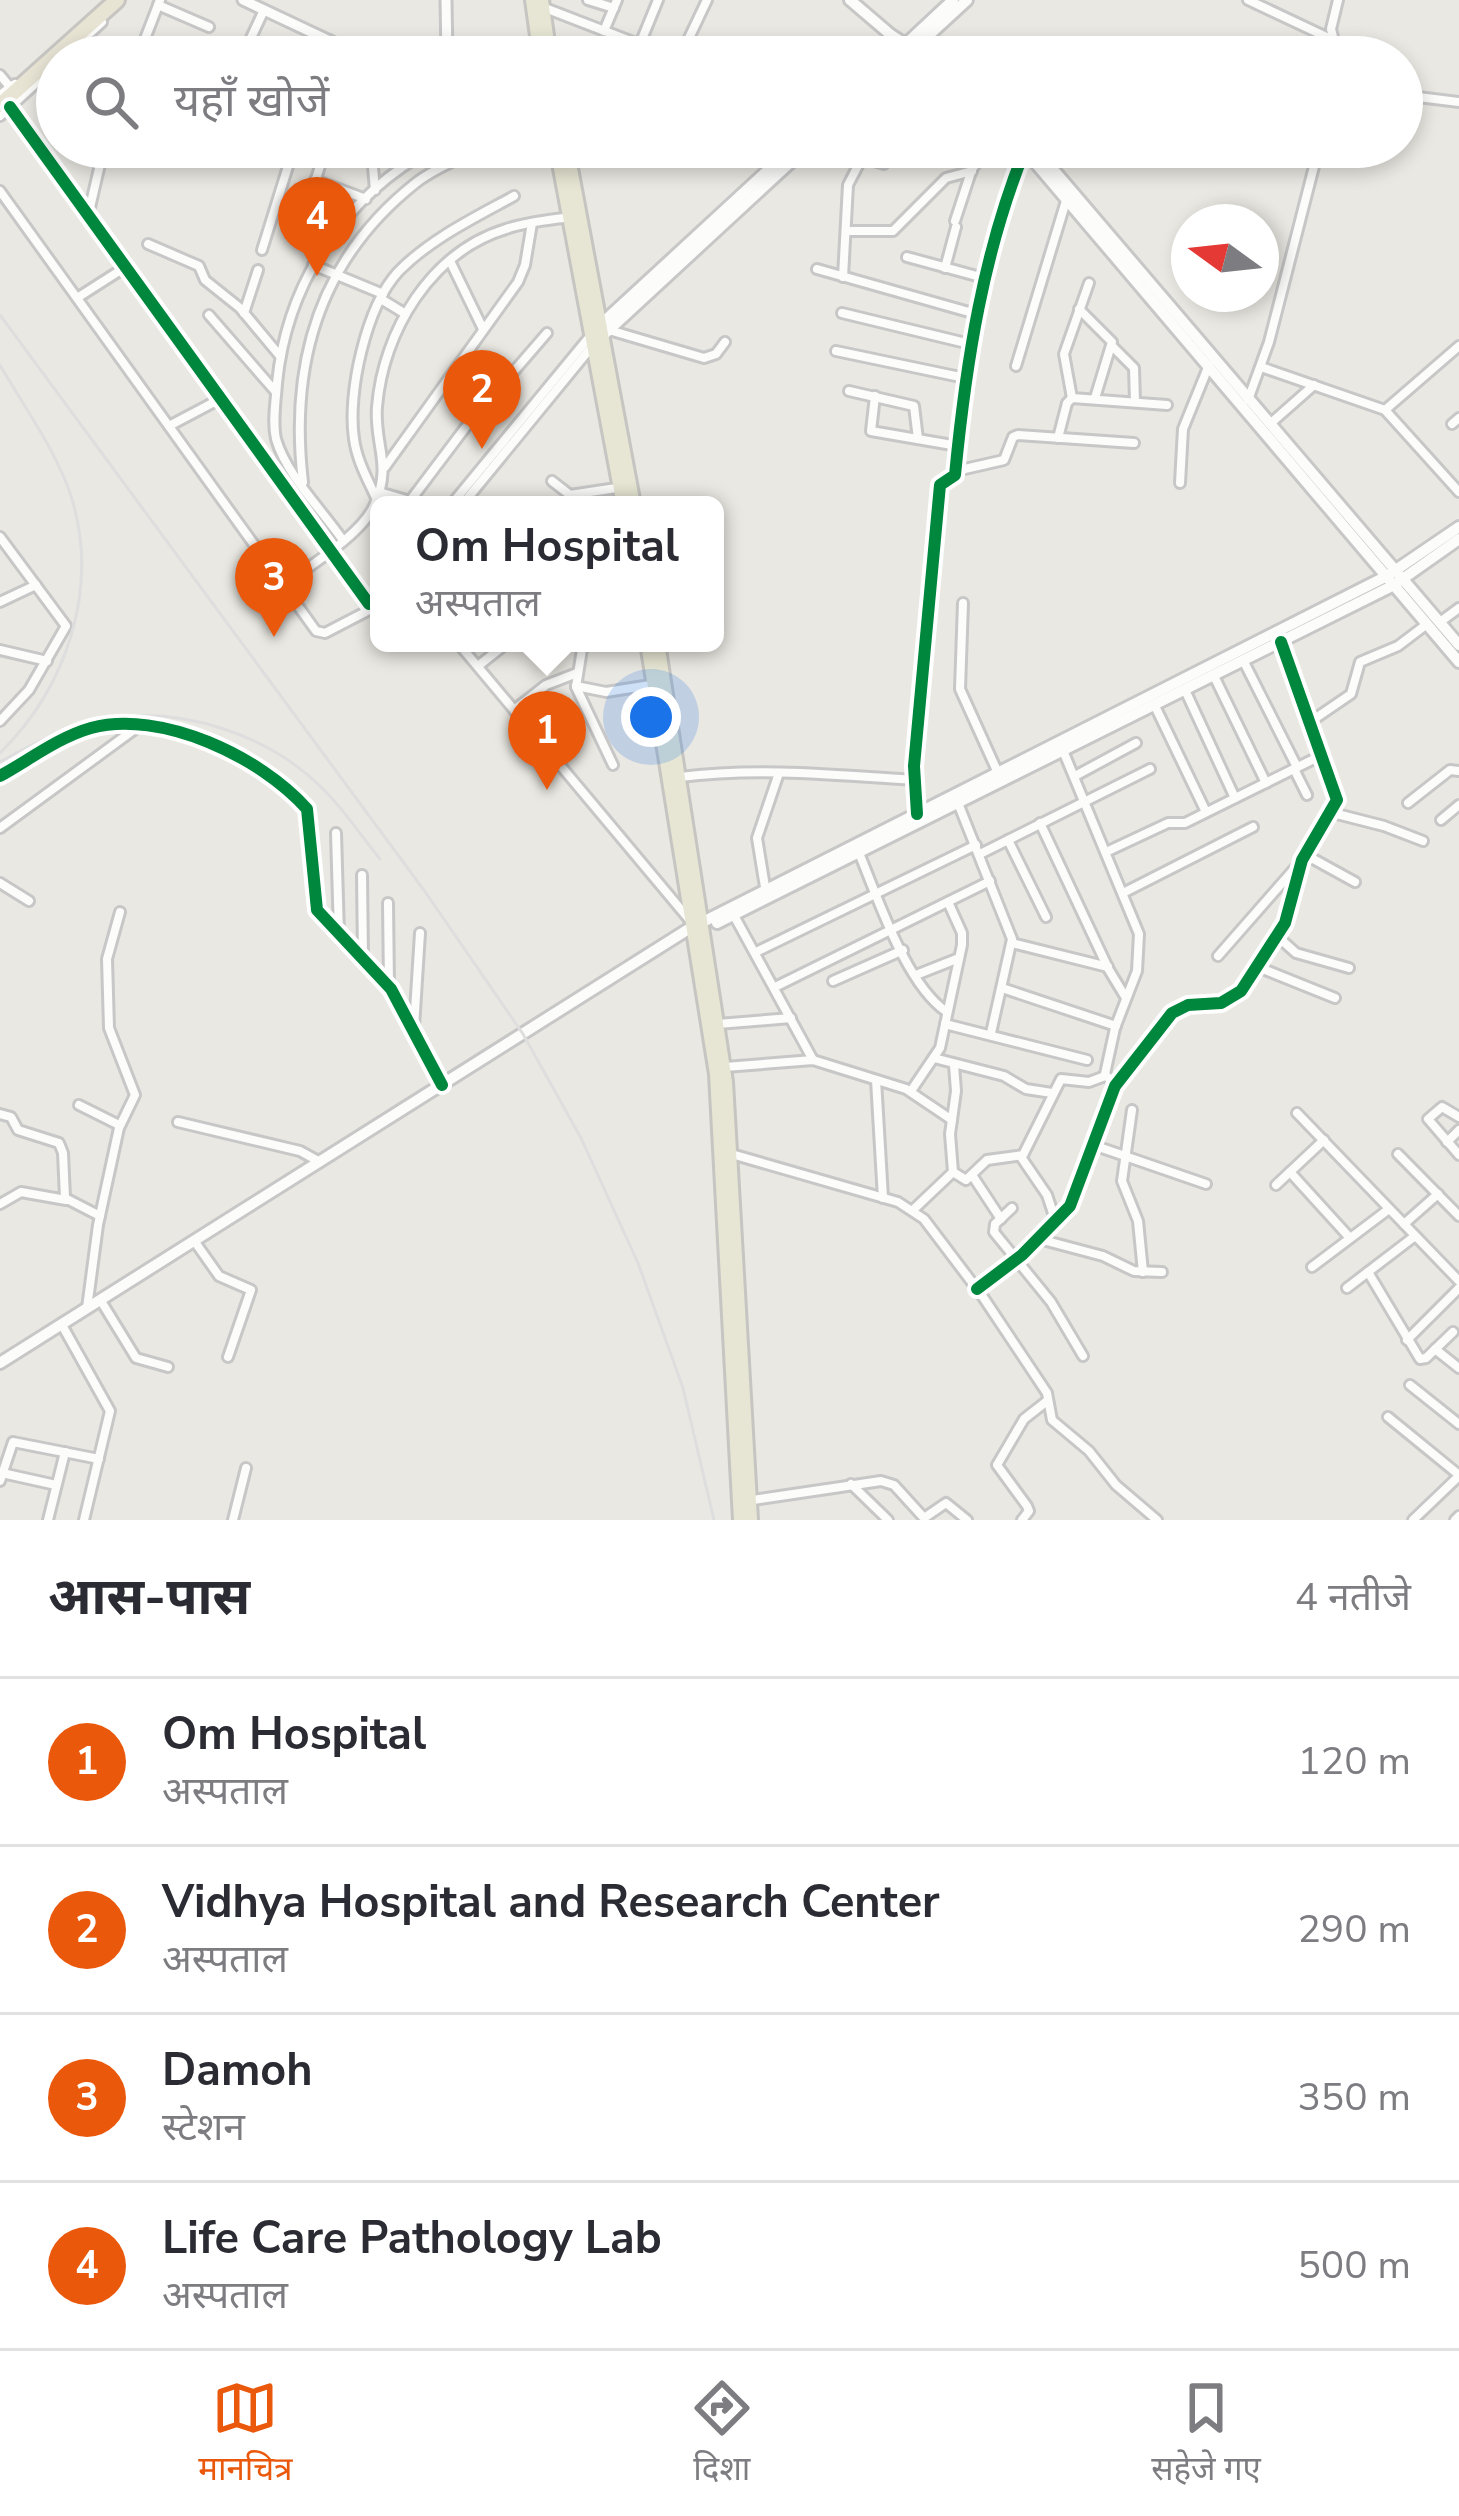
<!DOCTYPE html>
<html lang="hi">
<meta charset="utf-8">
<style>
body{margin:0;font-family:"Nunito Sans","Noto Sans Devanagari",sans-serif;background:#f7f7f7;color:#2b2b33}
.compass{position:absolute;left:1171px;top:204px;width:108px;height:108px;border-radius:50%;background:#fff;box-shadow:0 6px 18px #0003;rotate:285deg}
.you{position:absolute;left:651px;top:717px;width:42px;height:42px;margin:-30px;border:9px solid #fff;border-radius:50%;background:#1a73e8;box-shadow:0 0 0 18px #1a73e833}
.badge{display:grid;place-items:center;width:78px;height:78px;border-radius:50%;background:#ea580c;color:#fff;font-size:39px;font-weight:700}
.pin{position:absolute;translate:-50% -99px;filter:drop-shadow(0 3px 6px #0008)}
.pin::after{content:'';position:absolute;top:63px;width:42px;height:36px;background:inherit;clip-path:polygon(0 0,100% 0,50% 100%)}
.popup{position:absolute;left:370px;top:496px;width:354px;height:156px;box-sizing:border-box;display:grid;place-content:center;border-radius:18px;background:#fff;filter:drop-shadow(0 3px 9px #0005);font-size:39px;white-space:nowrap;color:#7c7c81}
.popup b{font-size:45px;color:#2b2b33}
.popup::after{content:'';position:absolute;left:50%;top:100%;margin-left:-24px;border:24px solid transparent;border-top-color:#fff}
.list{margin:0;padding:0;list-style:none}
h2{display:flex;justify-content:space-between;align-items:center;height:156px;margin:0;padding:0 48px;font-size:51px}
h2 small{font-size:39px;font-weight:400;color:#7c7c81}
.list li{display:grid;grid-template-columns:78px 1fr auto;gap:36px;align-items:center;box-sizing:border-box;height:168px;padding:0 48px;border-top:3px solid #e1e1e2}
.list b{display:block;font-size:45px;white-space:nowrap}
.list p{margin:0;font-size:39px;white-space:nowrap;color:#7c7c81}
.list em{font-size:39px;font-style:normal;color:#7c7c81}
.icon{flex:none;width:66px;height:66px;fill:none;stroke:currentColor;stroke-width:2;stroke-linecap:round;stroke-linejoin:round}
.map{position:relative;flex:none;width:1459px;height:1520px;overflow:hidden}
.search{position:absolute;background:#fff;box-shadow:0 6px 18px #0003;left:36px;right:36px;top:36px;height:132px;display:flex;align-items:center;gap:30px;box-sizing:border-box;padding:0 42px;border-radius:66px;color:#7c7c81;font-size:45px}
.sheet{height:828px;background:#fff}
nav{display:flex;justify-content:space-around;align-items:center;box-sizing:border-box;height:168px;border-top:3px solid #e1e1e2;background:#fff;font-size:33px;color:#7c7c81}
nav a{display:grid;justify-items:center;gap:6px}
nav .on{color:#ea580c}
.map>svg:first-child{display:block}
</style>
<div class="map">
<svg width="1459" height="1520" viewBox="0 0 1459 1520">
<rect width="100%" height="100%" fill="#eae8e2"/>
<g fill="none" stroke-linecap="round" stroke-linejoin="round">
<defs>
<g id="minor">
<polyline points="588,0 614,8"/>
<polyline points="1248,0 1333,40"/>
<polyline points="1338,0 1331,29 1338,57"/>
<polyline points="158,5 209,27"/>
<polyline points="545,8 672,57"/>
<polyline points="604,31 617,0"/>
<polyline points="640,44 658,0"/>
<polyline points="446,53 464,57"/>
<polyline points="64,57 102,22"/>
<polyline points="138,57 160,0"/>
<polyline points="242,57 264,10"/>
<polyline points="324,57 330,40"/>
<polyline points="680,57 707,0"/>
<polyline points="0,75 10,87 15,84"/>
<polyline points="0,95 10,87"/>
<polyline points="1402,95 1459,102"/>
<polyline points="10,107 369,604"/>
<polyline points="0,116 57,64"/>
<polyline points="856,147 867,159 884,164 897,147"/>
<polyline points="315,180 366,199"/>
<polyline points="375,190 373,167 380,147"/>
<polyline points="0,191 316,631 325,633 379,605"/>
<polyline points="88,216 104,147"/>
<polyline points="955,221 972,169 989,147"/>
<polyline points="846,231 893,231 946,178 972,171"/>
<polyline points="148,244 199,266 205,280 240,308 280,356"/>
<polyline points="324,244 299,233 326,147"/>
<polyline points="262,250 294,147"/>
<polyline points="907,257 984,278"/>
<polyline points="450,261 483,329"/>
<polyline points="313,265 383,294"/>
<polyline points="945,268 956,227"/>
<polyline points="817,269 976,314"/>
<polyline points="843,277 848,185 863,156"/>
<polyline points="77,298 124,268"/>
<polyline points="381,299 404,313"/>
<polyline points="1079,309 1112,342 1095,398"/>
<polyline points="244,313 258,270"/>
<polyline points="842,313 970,344"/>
<polyline points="209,315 275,391"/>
<polyline points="609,330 704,358 716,354 725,342"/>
<polyline points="1113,347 1134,368 1135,402"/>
<polyline points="836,351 965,378"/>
<polyline points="1016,366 1066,201"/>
<polyline points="1261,367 1385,410 1459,492"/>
<polyline points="849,391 914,406 918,439"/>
<polyline points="875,396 871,431 958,446"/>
<polyline points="1072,398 1064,354 1089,283"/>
<polyline points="1248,400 1269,342 1319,147"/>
<polyline points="1385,410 1459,346"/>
<polyline points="1271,423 1314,385"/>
<polyline points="1452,424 1459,418"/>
<polyline points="169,426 220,399"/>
<polyline points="1058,438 1067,403 1072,398 1167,405"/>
<polyline points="385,467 518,282 525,265 532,223"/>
<polyline points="956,471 1004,460 1013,437 1018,435 1134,443"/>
<polyline points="552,481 570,495 623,487"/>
<path d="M303,482c-14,-119 17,-224 114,-300 20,-15 44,-24 66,-35"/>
<polyline points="1180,483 1183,429 1209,365"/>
<polyline points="379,492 410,501 465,428 547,333"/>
<path d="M377,500c-9,-20 -20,-39 -23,-61 -7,-46 12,-132 44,-167 32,-33 76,-54 116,-76"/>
<polyline points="451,505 591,335"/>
<polyline points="462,505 593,345"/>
<polyline points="0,537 66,626 29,690 0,721"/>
<path d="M342,539c-21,-30 -56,-65 -66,-100 -4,-18 0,-38 1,-56 10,-101 68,-188 158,-236"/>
<path d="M284,585c25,-19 77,-50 90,-79 19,-41 0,-61 3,-99 6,-76 54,-155 129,-178 20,-7 43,-9 64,-12"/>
<polyline points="0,602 36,585"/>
<polyline points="963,603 960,689 998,773"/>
<polyline points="366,608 379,592"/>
<polyline points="1440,622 1459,608"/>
<polyline points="458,643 688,918"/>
<polyline points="583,643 576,687 613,765"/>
<polyline points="0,650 47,661"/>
<polyline points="1243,660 1297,767"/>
<polyline points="478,666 507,643"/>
<polyline points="1214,676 1266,783"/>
<polyline points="576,686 606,692 657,684"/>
<polyline points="1185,690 1235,798"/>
<polyline points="1155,706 1206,812"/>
<polyline points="514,710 546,685 577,673"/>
<polyline points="1310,722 1351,694 1360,662 1398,646 1427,624"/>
<polyline points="1064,753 1139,934 1137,971 1115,1028 1105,1074 1115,1086"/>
<polyline points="1294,769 1307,795"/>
<path d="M0,776c29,-16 59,-39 91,-48 70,-19 170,29 216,81l10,101 74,79 51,96"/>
<polyline points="1075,776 1136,743"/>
<path d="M680,777c78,-10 157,-2 234,3"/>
<polyline points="958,803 1012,939 991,1033"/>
<polyline points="1408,803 1450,770 1459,771"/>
<polyline points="917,813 914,766 940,485 955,475 967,359 984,278 1024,151"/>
<polyline points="1333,813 1384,826 1423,841"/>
<polyline points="1441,820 1459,805"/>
<polyline points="1040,823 1109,970 1126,998"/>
<polyline points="0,828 139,726"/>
<polyline points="336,833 339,934"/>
<polyline points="1008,840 1046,917"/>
<polyline points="1106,852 1168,823 1185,823 1322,755"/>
<path d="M859,853c19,45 47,132 88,159"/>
<polyline points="980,854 1150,769"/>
<polyline points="1306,855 1355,882"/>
<polyline points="362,875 363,957"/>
<polyline points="0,883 29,901"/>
<polyline points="766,893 757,838 779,773"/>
<polyline points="1123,893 1253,827"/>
<polyline points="388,903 389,986"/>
<polyline points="731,910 813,1060"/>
<polyline points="1277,936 1296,953 1349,968"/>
<polyline points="1012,943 1108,967"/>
<polyline points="756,952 976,845"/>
<polyline points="1218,956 1296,867"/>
<polyline points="1258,967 1335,998"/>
<polyline points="916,975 959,958"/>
<polyline points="833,981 903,950"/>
<polyline points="775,987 990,881"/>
<polyline points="1002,988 1116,1026"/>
<polyline points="718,1024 791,1018"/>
<polyline points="945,1024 1087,1060"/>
<polyline points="414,1027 420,933"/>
<polyline points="934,1058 1004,1076 1026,1089 1052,1093"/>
<polyline points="725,1067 813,1060 906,1089 952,1120"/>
<polyline points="876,1080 883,1198"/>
<polyline points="911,1091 940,1048 962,945 962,933 948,902"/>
<polyline points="79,1105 119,1125"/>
<polyline points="1132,1110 1122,1181 1138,1221 1143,1272"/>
<polyline points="1297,1113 1459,1281"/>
<polyline points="0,1114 11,1117 18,1130 59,1143 63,1153 65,1198 100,1216"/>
<polyline points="1459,1117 1442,1107 1428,1119 1459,1155"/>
<polyline points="178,1122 300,1151 320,1162"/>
<polyline points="1447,1142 1459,1130"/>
<polyline points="1093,1145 1206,1184"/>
<polyline points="728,1153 898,1202 924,1219 983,1297 1047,1393 1052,1420 1089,1451 1116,1485 1157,1520"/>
<polyline points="1398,1154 1459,1216"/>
<polyline points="1021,1157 1047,1195 1056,1222"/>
<polyline points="953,1172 966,1180 987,1160 1023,1155 1061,1079 1089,1082 1105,1076"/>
<polyline points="1290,1172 1350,1238"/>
<polyline points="972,1175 1001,1219"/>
<polyline points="1276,1185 1324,1140"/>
<polyline points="0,1204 21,1192 66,1200"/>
<polyline points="1012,1208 995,1224 994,1232 1051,1302 1083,1356"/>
<polyline points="913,1210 953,1172 950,1134 956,1091 954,1065"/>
<polyline points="1404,1224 1438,1194"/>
<polyline points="1039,1239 1103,1256 1134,1271 1162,1272"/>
<polyline points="195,1242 219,1276 251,1290 228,1357"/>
<polyline points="1312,1267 1389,1209"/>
<polyline points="1368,1272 1420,1359 1426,1358 1453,1332"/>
<polyline points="1347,1288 1415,1236"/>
<polyline points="977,1289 1022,1255 1070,1206 1115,1086 1172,1013 1188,1005 1221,1003 1241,991 1285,923 1302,860 1337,800 1281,642"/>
<polyline points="101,1301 136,1358 168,1367"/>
<polyline points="87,1308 98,1225 119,1128 135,1095 109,1028 107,959 120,912"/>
<polyline points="62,1325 110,1411 84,1520"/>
<polyline points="1407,1340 1459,1288"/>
<polyline points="1435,1349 1459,1368"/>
<polyline points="1410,1385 1459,1424"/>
<polyline points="1388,1417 1459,1475"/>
<polyline points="2,1473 56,1485"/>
<polyline points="0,1481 13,1442 99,1459"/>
<polyline points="851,1484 888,1520"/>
<polyline points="746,1501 881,1481 894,1485 924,1518 946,1503 967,1520"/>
<polyline points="48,1520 65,1452"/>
<polyline points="233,1520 246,1468"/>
<polyline points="1022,1520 1029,1511 1027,1506 997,1465 1024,1419 1047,1401"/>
<polyline points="1413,1520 1459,1476"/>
<polyline points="1455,1520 1459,1516"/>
</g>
<g id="tertiary">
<polyline points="243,0 364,57"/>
<polyline points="446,0 447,57"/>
</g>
<g id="secondary">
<polyline points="850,0 891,35 925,57"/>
<polyline points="892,57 953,0"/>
<polyline points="905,57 967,0"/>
<polyline points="1022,147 1459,662"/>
<polyline points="1034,147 1459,645"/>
<polyline points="598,327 793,147"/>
<polyline points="598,340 807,147"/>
<polyline points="717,923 1394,585 1459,539"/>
<polyline points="0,1363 687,930 1387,576 1459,527"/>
</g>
<g id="primary">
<polyline points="532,0 540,57"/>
<polyline points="542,0 550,57"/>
<polyline points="556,147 623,505"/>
<polyline points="567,147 634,505"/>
<polyline points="647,643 716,1074 740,1520"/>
<polyline points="658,643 726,1082 751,1520"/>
</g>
<polyline id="trunk" points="0,105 117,0"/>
</defs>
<use href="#minor" stroke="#c8c7c7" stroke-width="14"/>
<use href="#tertiary" stroke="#c8c7c7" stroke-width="15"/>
<use href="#secondary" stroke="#c8c7c7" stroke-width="16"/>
<use href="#primary" stroke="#c6c5c2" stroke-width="18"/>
<use href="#trunk" stroke="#c6c5c2" stroke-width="20"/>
<use href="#minor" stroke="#fcfcfb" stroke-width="8"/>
<use href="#tertiary" stroke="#fcfcfb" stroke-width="9"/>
<use href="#secondary" stroke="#fcfcfb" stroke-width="10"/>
<use href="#primary" stroke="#e7e6d4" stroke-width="12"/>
<use href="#trunk" stroke="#e8e4d4" stroke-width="14"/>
<g stroke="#dededf" stroke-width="3">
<polyline points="0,315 426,893 523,1034 581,1138 638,1263 683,1388 714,1520"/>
<path d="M0,365c24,42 56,85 71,131 29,92 -4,191 -71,257"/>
<path d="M0,762c34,-19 72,-38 111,-44 73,-11 158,17 211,70 22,21 39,48 58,71"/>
</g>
<defs>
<g id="cycleway">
<polyline points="10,107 369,604"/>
<path d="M0,776c29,-16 59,-39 91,-48 70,-19 170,29 216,81l10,101 74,79 51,96"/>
<path d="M917,814l-3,-48 26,-281 15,-10c11,-113 28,-223 71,-328"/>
<polyline points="977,1289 1022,1255 1070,1206 1115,1086 1172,1013 1188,1005 1221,1003 1241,991 1285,923 1302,860 1337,800 1281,642"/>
</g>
</defs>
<use href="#cycleway" stroke="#fff" stroke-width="20"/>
<use href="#cycleway" stroke="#00873e" stroke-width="12"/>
</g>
</svg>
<svg class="compass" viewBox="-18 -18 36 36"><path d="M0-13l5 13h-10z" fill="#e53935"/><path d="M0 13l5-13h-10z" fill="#7c7c81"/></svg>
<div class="you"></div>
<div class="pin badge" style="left:547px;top:790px">1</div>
<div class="popup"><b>Om Hospital</b>अस्पताल</div>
<div class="pin badge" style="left:482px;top:449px">2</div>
<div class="pin badge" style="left:274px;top:637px">3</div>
<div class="pin badge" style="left:317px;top:276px">4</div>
<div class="search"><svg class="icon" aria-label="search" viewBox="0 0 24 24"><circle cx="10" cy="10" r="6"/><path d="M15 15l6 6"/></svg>यहाँ खोजें</div>
</div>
<section class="sheet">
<h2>आस-पास<small>4 नतीजे</small></h2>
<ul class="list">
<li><span class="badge">1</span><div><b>Om Hospital</b><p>अस्पताल</p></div><em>120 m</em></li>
<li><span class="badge">2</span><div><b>Vidhya Hospital and Research Center</b><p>अस्पताल</p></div><em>290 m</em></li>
<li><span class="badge">3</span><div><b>Damoh</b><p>स्टेशन</p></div><em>350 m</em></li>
<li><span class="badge">4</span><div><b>Life Care Pathology Lab</b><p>अस्पताल</p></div><em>500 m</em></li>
</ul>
</section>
<nav>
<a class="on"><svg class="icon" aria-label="map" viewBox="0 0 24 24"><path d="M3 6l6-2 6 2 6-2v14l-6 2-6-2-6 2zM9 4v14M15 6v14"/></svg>मानचित्र</a>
<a><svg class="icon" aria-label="directions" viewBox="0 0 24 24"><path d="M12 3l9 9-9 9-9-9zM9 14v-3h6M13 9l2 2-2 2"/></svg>दिशा</a>
<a><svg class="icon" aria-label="saved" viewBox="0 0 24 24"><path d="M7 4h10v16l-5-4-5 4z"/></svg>सहेजे गए</a>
</nav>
